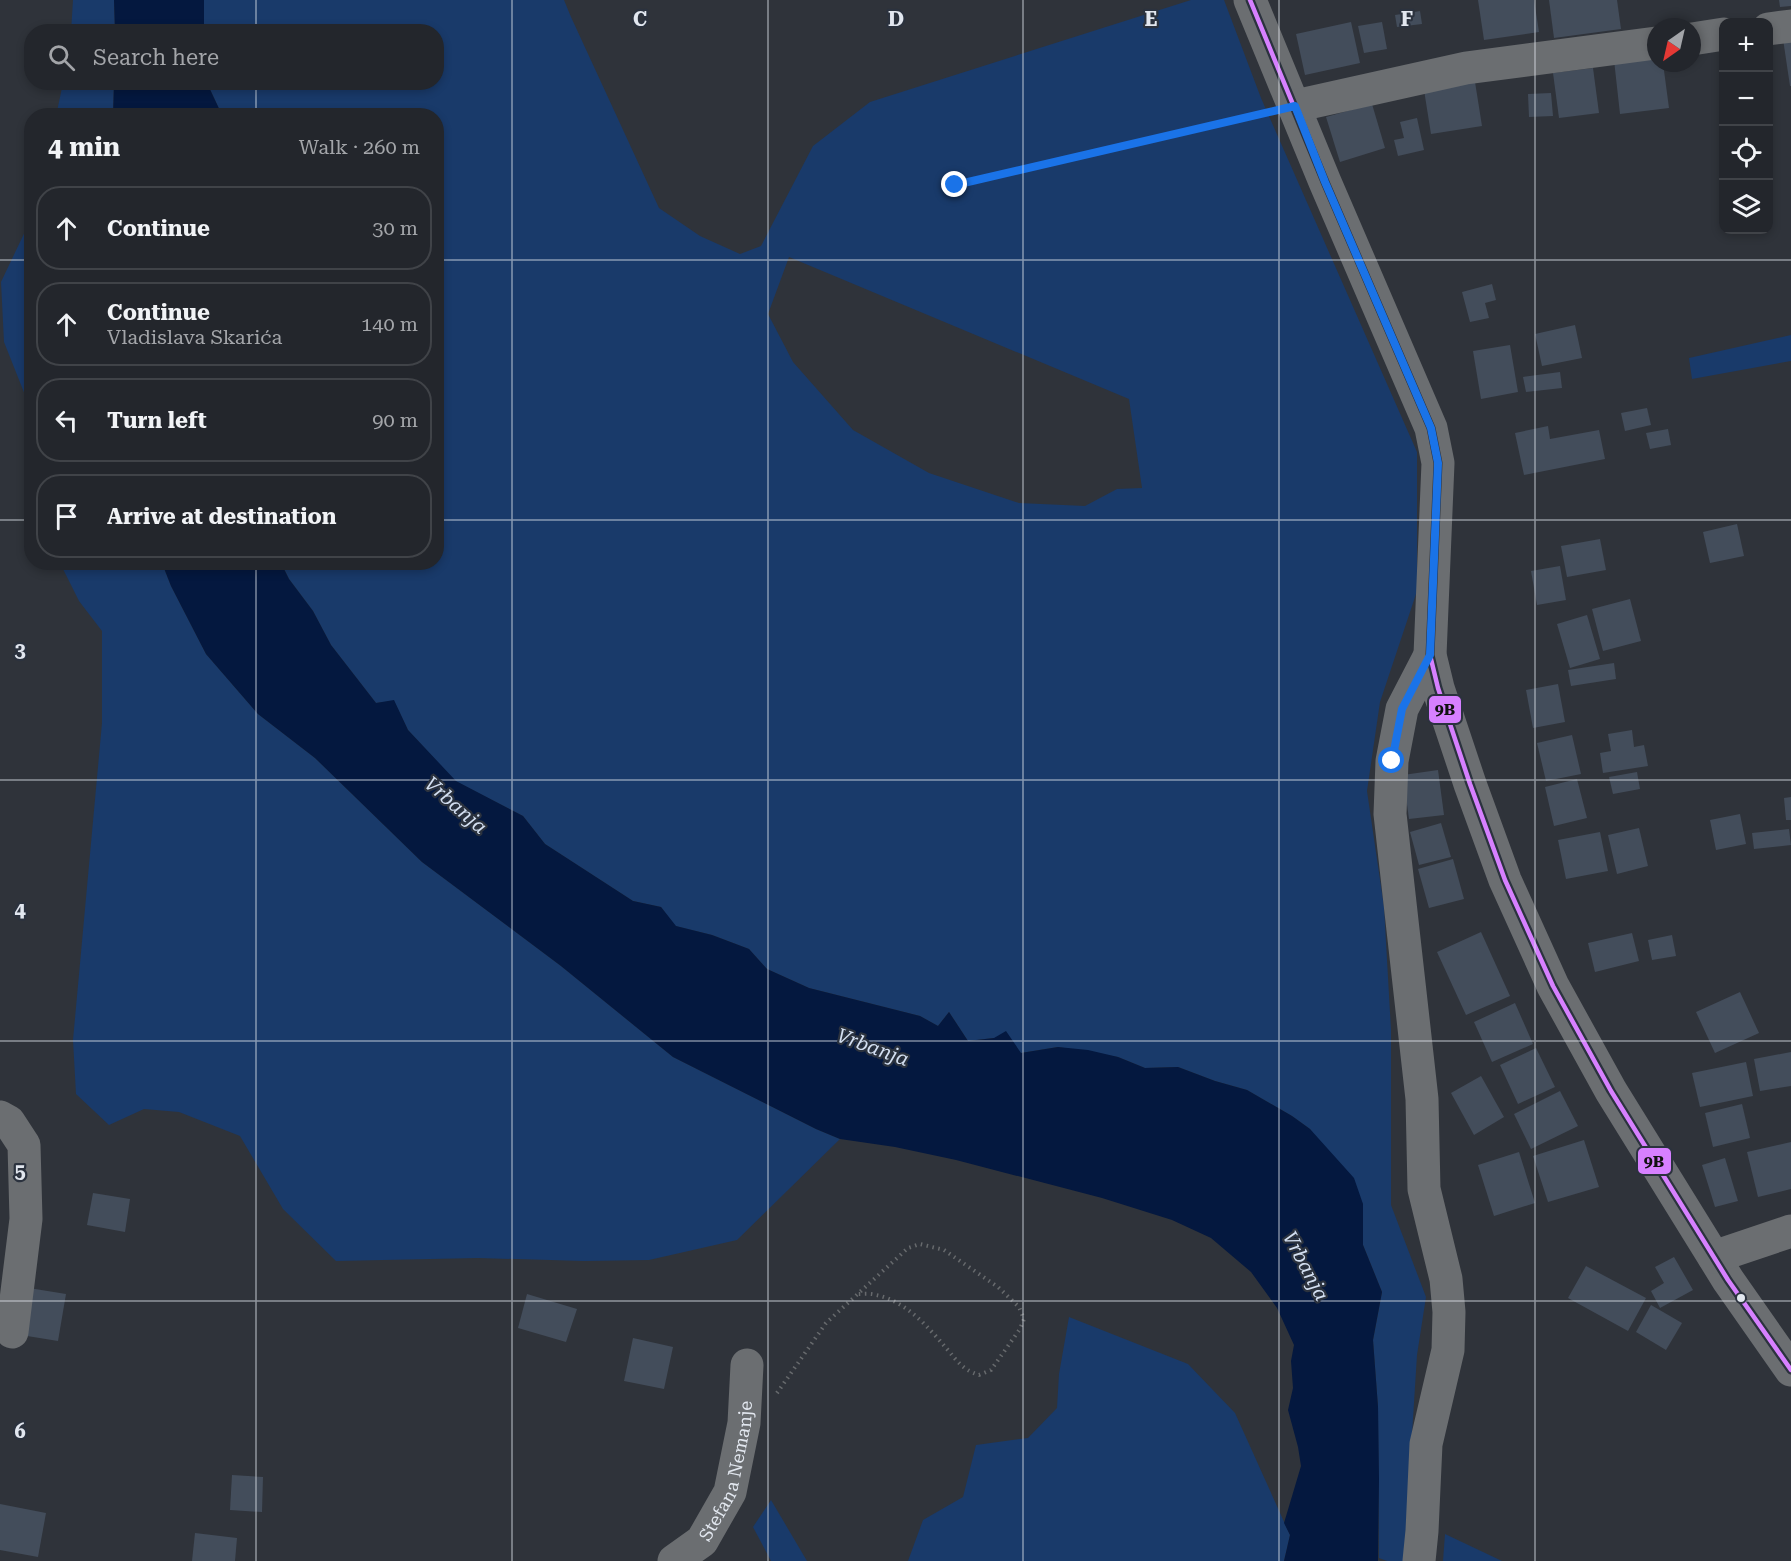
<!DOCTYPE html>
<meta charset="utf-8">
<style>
body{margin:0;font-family:"Roboto Serif",serif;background:#2b2e34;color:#f1f3f6}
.controls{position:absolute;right:18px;top:18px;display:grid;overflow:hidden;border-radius:12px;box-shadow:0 3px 9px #0003}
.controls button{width:54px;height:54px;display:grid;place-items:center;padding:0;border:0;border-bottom:2px solid #404348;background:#23262c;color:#f1f3f6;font:30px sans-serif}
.compass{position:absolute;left:1647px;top:18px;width:54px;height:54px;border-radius:50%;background:#23262c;box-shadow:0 3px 9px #0003;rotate:214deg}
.stop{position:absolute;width:18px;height:18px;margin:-14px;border:4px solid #1a73e8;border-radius:50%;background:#fff}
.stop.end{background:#1a73e8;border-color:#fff;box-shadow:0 2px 6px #0008}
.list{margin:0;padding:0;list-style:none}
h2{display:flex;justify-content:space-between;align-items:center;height:78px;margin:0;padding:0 24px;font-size:26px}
h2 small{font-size:20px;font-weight:400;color:#a3a5a9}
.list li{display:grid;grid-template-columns:39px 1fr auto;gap:18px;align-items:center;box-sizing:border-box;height:84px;margin:0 12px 12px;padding:0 12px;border:2px solid #404348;border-radius:24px}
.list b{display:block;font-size:22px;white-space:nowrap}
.list p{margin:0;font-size:20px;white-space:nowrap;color:#a3a5a9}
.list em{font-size:20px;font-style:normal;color:#a3a5a9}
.icon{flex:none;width:33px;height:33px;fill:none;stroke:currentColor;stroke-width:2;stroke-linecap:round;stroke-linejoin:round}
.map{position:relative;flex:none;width:1791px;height:1561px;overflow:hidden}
.search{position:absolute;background:#23262c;box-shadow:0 3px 9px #0003;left:24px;top:24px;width:420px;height:66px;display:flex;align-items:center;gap:15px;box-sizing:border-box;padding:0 21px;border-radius:24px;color:#a3a5a9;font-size:22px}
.panel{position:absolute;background:#23262c;box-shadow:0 3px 9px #0003;left:24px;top:108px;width:420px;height:462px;border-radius:24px}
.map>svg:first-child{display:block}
</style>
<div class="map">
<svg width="1791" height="1561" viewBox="0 0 1791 1561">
<rect width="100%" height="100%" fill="#2f333a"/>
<g fill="#193a6a" fill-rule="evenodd">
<polygon points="73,0 114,0 115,31 71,32"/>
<path d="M204,0h360l7,17 88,191 41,28 40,18 21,-8 52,-100 57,-44 321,-102h33l37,98 156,354v139l-37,111 -13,89 17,116 7,123v175l35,92 -9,58 -13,206h-17l-8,-3 -1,-151 -5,-67 9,-48 -19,-47v-41l-53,-75 -18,-13 -45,-26 -32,-9 -37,-14 -33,1 -27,-11 -60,-10 -37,6 -27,-15 -26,3 -19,-29 -11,14 -18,-10 -111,-28 -42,-19 -18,-20 -37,-14 -37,-9 -14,-19 -28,-6 -88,-57 -22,-28 -68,-35 -47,-51 -14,-29 -18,2 -45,-58 -18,-34 -24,-32 -8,-16 155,-1v-446l-214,-1 -15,-32 229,-1v-50h-232zM789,257l340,142 13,89 -25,1 -32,17 -66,-3 -90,-30 -76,-43 -60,-68 -25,-48z"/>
<polygon points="63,83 114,83 113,115 56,116"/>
<polygon points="31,219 32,219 31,410 4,342 1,282"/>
<polygon points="1791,335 1791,361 1692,379 1689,358"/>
<polygon points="60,563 162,563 171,586 206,654 258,714 315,758 422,862 561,966 673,1057 816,1129 840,1139 737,1240 649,1260 584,1261 478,1258 336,1261 283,1209 240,1136 179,1112 144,1109 109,1125 76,1094 73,1040 102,723 102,631 79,601"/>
<polygon points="1069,1317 1188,1364 1235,1413 1290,1535 1284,1561 908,1561 923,1520 963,1497 976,1445 1028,1438 1057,1408 1059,1374"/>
<polygon points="771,1500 807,1561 771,1561 753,1527"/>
<polygon points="1445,1534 1502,1561 1443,1561"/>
</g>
<g fill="#04183f">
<polygon points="114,0 204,0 204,31 115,31"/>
<polygon points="114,83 207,83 222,115 113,115"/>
<polygon points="162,563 281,563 289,579 313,611 331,645 376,703 394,700 408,730 456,781 523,816 545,844 633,901 661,907 676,926 712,935 749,949 767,969 809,988 920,1016 938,1026 949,1012 968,1041 994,1038 1006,1031 1021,1053 1058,1047 1088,1050 1118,1057 1145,1068 1178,1067 1215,1081 1247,1090 1292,1116 1310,1129 1354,1178 1363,1204 1363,1245 1382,1292 1373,1340 1378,1407 1379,1479 1378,1561 1284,1561 1290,1535 1284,1523 1301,1466 1298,1447 1288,1410 1293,1388 1291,1361 1294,1345 1277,1308 1251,1272 1211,1238 1172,1220 1102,1198 956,1160 895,1147 840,1139 816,1129 673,1057 561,966 422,862 315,758 258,714 206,654 171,586"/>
</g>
<g fill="#434d5b">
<polygon points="1478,0 1534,0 1539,32 1484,40"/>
<polygon points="1549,0 1617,0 1621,29 1554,38"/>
<polygon points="1779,0 1791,0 1791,6 1780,7"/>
<polygon points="1420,11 1422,24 1397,27 1395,15"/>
<polygon points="1351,22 1360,63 1305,75 1296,34"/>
<polygon points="1382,22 1387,49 1364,53 1358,26"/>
<polygon points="1791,38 1791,86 1790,86 1783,39"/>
<polygon points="1656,55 1656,63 1663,63 1669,108 1620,114 1614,60"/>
<polygon points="1593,68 1599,113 1559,118 1553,73"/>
<polygon points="1475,82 1482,126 1431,134 1424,90"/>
<polygon points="1551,93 1553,116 1529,117 1528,94"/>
<polygon points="1372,104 1385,148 1340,162 1326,117"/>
<polygon points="1417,118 1424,150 1398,156 1394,140 1404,138 1400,122"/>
<polygon points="1492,284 1496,300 1485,303 1489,318 1470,322 1462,292"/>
<polygon points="1575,325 1582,358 1542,366 1535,334"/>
<polygon points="1510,345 1518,392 1481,399 1473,351"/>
<polygon points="1560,372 1562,388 1526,392 1523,377"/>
<polygon points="1647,408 1651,425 1625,431 1621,413"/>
<polygon points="1548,426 1550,439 1599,430 1605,459 1524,475 1515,433"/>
<polygon points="1668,429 1671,445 1650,449 1646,433"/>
<polygon points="1737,524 1744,556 1710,563 1703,532"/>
<polygon points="1600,539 1606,570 1567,577 1561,546"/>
<polygon points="1560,566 1566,600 1537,605 1531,571"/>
<polygon points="1630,599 1641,641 1603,651 1592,609"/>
<polygon points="1587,615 1600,659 1570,668 1557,624"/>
<polygon points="1614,663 1616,679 1571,686 1568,670"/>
<polygon points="1558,684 1565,722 1533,728 1526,690"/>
<polygon points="1632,730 1634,747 1644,745 1648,766 1603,773 1600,753 1611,751 1608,734"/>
<polygon points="1572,735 1581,774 1546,781 1537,743"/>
<polygon points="1438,770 1444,815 1409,819 1403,775"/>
<polygon points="1637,772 1640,789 1613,794 1609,777"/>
<polygon points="1577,779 1587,818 1554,826 1545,787"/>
<polygon points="1791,797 1791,820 1786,820 1784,798"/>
<polygon points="1740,814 1746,844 1716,850 1710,820"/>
<polygon points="1441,823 1451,857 1419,865 1410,832"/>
<polygon points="1639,828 1648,866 1617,874 1608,835"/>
<polygon points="1789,829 1791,845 1754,849 1752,833"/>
<polygon points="1600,832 1608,871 1566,879 1558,840"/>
<polygon points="1453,859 1464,899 1429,908 1418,869"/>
<polygon points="1481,932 1510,996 1466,1015 1437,952"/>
<polygon points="1632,933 1639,961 1595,972 1588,943"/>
<polygon points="1672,935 1676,956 1652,960 1648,940"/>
<polygon points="1740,992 1759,1033 1715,1053 1696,1012"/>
<polygon points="1515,1003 1533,1044 1492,1062 1474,1022"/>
<polygon points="1536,1048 1555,1087 1518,1104 1500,1065"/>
<polygon points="1791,1052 1791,1086 1760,1091 1754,1059"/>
<polygon points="1746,1062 1753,1096 1700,1107 1692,1073"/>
<polygon points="1481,1076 1504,1117 1474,1135 1451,1093"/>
<polygon points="1560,1091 1578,1126 1531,1149 1514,1114"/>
<polygon points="1742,1104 1750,1138 1713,1147 1705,1113"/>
<polygon points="1584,1140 1599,1187 1548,1202 1533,1156"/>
<polygon points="1791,1142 1791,1189 1758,1197 1747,1152"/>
<polygon points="1519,1152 1535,1203 1494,1216 1478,1165"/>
<polygon points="1725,1158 1738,1201 1715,1207 1702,1165"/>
<polygon points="93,1193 130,1199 125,1232 87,1225"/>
<polygon points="1674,1257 1693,1290 1660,1308 1651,1291 1664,1283 1655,1267"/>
<polygon points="1586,1266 1646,1298 1628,1331 1568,1298"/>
<polygon points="29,1288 66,1294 58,1341 21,1335"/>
<polygon points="527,1294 577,1309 566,1342 518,1328"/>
<polygon points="1651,1305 1682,1323 1666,1350 1636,1332"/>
<polygon points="633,1338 673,1347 664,1389 624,1381"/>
<polygon points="232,1475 263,1477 262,1512 230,1510"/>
<polygon points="0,1504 46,1513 38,1557 0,1550"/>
<polygon points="195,1533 237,1538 235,1561 192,1561"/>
</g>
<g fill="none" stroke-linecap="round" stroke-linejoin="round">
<g stroke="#676a6d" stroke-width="4" stroke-dasharray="1.5 4.5" stroke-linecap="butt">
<polyline points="955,185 1265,113"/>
<path d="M777,1393l49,-70 82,-75 12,-4 24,6 54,37 21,20 5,12 -4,10 -29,41 -12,5c-16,-5 -22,-14 -32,-26 -19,-22 -41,-48 -71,-54 -6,-2 -13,-1 -19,-1"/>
</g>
<g stroke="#6b6e71" stroke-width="33">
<polyline points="1250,0 1325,182 1431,428 1438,463 1430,655 1438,688 1470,784 1505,880 1553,986 1611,1091 1728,1280 1791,1370"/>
<polyline points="1768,29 1791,26"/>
<polyline points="1692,39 1724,34"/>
<polyline points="1295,106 1466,68 1656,43"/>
<polyline points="0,1117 9,1122 24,1145 26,1219 12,1332"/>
<polyline points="1714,1257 1791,1231"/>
<path id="s1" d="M674,1561l28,-20 28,-49 14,-69 3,-58"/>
<polyline points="1419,1561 1422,1531 1426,1444 1448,1350 1449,1312 1446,1279 1424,1189 1422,1099 1390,814 1392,761 1402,709 1430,655"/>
</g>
<defs>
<polyline id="bus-1" points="1250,0 1325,182 1431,428 1438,463 1430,655 1438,688 1470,784 1505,880 1553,986 1611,1091 1728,1280 1791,1370"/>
</defs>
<use href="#bus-1" stroke="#2b323e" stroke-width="9"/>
<use href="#bus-1" stroke="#d780ff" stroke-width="4.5"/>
</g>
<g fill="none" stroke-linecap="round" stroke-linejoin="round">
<polyline stroke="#1a73e8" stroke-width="8" points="955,185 1295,106 1325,182 1431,428 1438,463 1430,655 1402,709 1392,761"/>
</g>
<path fill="none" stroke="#e2e7ef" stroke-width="1.5" stroke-opacity="0.55" d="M256,0v32M512,0v1561M768,0v1561M1023,0v1561M1279,0v1561M1535,0v1561M256,82v34M0,260h32M436,260h1355M0,520h32M436,520h1355M256,562v999M0,780h1791M0,1041h1791M0,1301h1791"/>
<circle fill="#e2e7ef" stroke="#2b323e" stroke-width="2" cx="1741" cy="1298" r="5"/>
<g text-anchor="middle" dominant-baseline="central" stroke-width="4.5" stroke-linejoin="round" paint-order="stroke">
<g font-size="18" fill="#e2e7ef" stroke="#2b323e">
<text stroke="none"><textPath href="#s1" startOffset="110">Stefana Nemanje</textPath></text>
</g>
<g font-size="20" font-style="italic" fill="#d3dff1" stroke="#2b323e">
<text transform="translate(456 805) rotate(41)">Vrbanja</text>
<text transform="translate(873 1047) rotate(20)">Vrbanja</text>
<text transform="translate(1306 1266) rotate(62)">Vrbanja</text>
</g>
</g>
<g font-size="20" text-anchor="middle" font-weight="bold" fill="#e2e7ef" stroke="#2b323e" stroke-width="4.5" stroke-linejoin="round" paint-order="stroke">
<text x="640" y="26">C</text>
<text x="896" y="26">D</text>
<text x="1151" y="26">E</text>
<text x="1407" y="26">F</text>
<text x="20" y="657">3</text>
<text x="20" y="917">4</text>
<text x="20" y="1178">5</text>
<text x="20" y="1438">6</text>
</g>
<g stroke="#2b323e" stroke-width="2">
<rect x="1428" y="695" width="34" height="29" rx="6" fill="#d780ff"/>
<rect x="1637" y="1147" width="35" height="28" rx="6" fill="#d780ff"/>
</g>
<g font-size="16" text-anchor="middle" font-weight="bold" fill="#111">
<text x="1445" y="715">9B</text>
<text x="1654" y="1167">9B</text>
</g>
</svg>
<div class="controls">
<button>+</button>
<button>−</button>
<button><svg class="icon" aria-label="locate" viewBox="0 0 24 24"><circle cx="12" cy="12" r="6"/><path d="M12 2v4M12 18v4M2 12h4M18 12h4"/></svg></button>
<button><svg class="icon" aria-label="layers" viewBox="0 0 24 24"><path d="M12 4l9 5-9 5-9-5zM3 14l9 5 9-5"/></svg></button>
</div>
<svg class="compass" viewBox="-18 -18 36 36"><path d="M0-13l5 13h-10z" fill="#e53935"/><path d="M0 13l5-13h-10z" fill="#a3a5a9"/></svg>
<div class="stop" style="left:1392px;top:761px"></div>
<div class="stop end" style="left:955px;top:185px"></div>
<div class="search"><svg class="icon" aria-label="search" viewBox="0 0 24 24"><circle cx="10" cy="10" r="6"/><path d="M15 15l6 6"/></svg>Search here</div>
<section class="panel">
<h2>4 min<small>Walk · 260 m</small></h2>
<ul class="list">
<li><svg class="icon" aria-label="ahead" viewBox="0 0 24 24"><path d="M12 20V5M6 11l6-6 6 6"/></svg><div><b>Continue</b></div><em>30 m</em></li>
<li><svg class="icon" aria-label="ahead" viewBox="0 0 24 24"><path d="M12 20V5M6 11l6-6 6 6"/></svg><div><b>Continue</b><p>Vladislava Skarića</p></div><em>140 m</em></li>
<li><svg class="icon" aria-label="left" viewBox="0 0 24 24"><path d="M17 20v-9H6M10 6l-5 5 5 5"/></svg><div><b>Turn left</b></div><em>90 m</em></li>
<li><svg class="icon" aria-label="arrive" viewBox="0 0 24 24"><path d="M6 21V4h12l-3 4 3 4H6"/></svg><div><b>Arrive at destination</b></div></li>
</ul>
</section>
</div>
